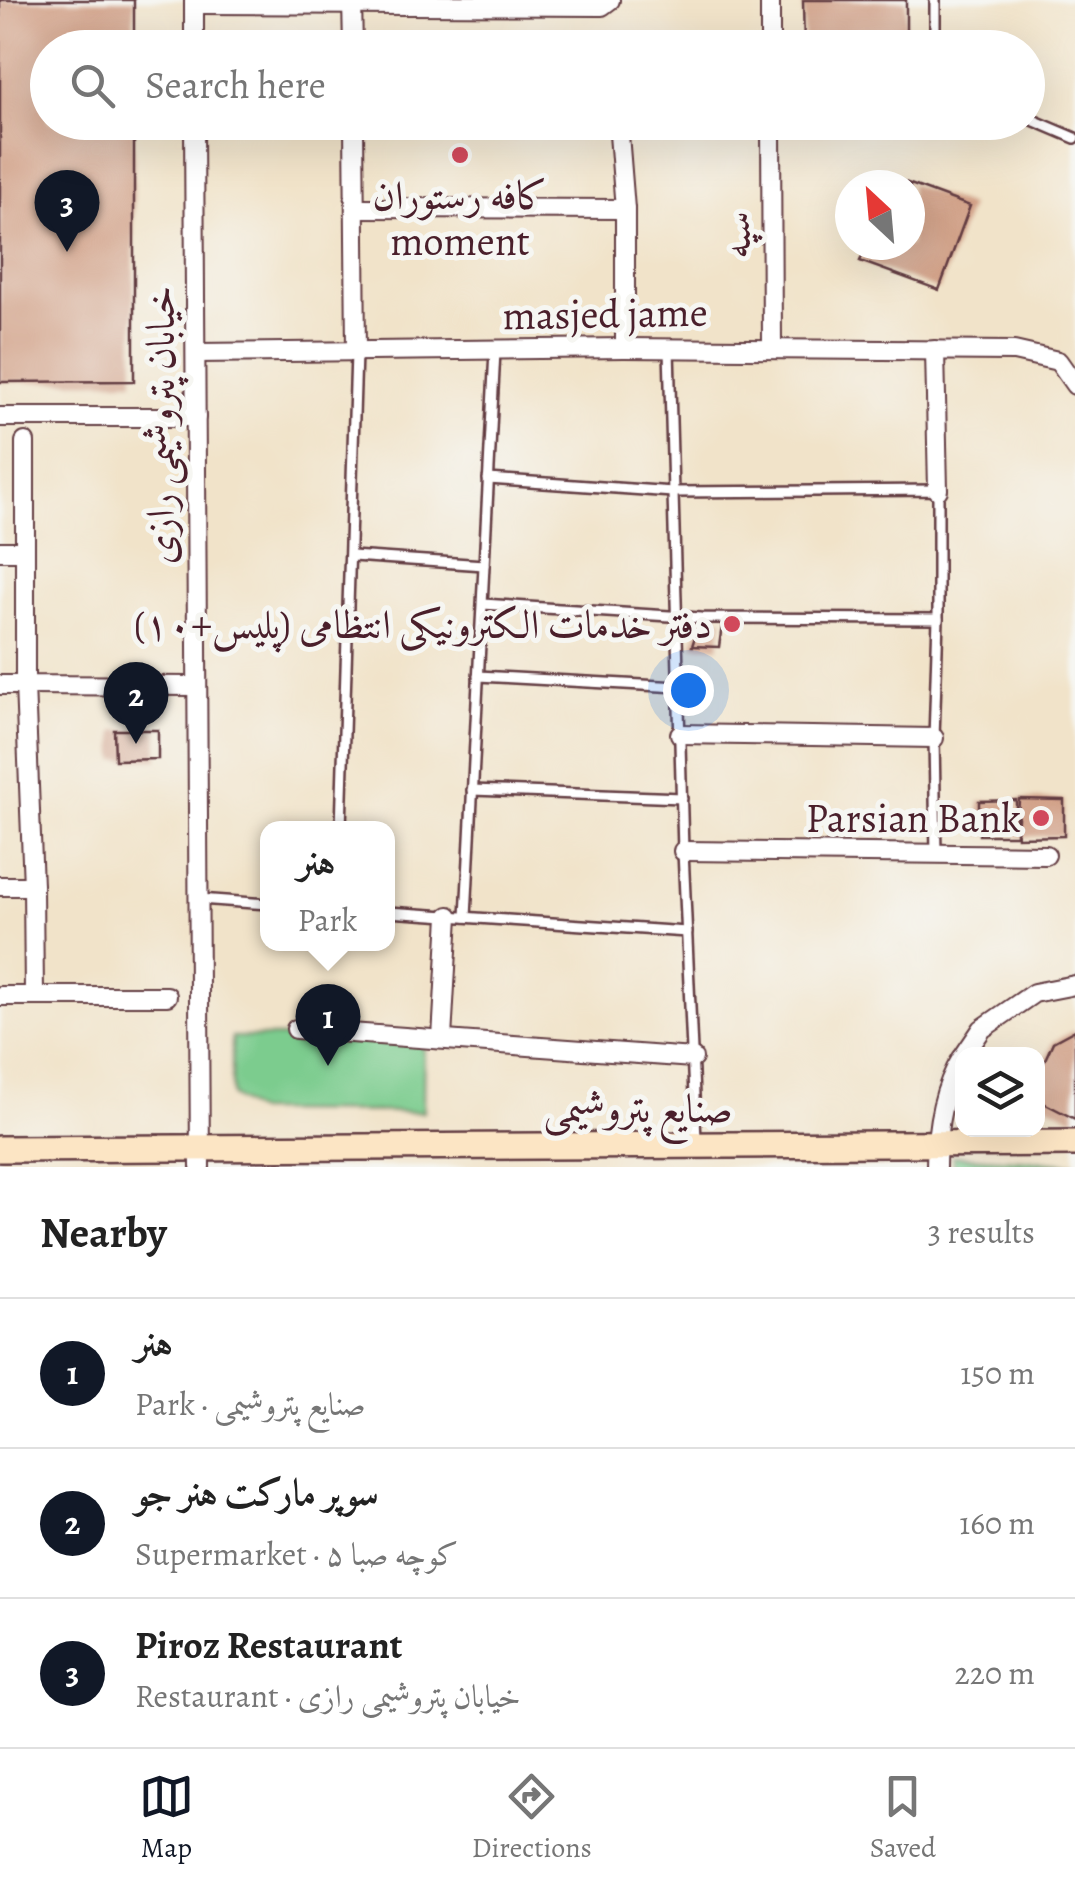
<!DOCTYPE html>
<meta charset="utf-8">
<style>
body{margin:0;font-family:Alegreya,Amiri,serif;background:#f2f2f2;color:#222}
.controls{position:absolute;right:30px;bottom:30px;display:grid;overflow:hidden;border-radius:20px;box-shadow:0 10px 40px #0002}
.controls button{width:90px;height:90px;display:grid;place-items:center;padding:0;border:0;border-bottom:2px solid #e0e0e0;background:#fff;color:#222;font:50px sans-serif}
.compass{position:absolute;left:835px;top:170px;width:90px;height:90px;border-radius:50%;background:#fff;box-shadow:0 10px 40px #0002;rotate:334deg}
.you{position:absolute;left:688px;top:690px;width:35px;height:35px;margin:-25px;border:8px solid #fff;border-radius:50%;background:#1a73e8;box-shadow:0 0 0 15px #1a73e833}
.badge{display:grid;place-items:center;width:65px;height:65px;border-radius:50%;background:#111827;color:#fff;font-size:32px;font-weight:700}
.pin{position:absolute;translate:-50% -82px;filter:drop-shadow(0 2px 5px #0008)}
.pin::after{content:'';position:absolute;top:52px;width:35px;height:30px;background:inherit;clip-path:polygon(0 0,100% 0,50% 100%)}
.popup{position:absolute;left:260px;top:821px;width:135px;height:130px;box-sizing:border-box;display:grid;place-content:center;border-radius:20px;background:#fff;filter:drop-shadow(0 2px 8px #0005);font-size:32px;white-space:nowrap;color:#767676}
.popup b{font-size:38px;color:#222}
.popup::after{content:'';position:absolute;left:50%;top:100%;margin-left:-20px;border:20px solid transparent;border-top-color:#fff}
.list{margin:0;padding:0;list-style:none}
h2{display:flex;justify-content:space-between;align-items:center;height:130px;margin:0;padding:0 40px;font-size:42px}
h2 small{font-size:32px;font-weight:400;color:#767676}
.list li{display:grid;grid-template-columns:65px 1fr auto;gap:30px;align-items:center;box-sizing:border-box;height:150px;padding:0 40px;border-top:2px solid #e0e0e0}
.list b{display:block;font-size:38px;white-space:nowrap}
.list p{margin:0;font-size:32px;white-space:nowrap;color:#767676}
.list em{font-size:32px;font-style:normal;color:#767676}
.icon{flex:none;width:55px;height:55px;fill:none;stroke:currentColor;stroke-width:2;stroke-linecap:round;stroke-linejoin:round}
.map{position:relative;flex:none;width:1075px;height:1167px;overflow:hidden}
.search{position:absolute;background:#fff;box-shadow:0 10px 40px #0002;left:30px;right:30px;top:30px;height:110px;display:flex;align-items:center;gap:25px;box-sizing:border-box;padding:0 35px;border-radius:55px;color:#767676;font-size:38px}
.sheet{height:580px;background:#fff}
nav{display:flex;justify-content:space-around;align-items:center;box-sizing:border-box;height:140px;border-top:2px solid #e0e0e0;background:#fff;font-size:28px;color:#767676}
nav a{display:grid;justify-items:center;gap:5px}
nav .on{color:#111827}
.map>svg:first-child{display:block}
</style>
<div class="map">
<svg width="1075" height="1167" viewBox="0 0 1075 1167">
<rect width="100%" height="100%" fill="#f6f6f2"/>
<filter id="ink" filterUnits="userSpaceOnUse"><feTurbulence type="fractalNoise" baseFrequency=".01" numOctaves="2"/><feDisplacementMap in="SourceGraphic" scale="20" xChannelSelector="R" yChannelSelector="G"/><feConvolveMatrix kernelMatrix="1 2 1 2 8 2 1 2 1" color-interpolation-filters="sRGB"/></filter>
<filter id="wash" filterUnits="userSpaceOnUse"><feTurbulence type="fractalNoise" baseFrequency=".0048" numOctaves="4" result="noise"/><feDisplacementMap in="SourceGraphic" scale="40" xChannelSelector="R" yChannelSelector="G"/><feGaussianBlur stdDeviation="2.25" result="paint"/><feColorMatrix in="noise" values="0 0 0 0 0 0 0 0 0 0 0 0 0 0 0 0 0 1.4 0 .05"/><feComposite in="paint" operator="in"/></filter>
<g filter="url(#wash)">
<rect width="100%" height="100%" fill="#f1e3c9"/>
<g fill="#7bcc8e" stroke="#62765c" stroke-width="2.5">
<polygon points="232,1037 424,1037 423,1112 254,1111 232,1096"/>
<polygon points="953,1156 1075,1164 1075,1167 953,1167"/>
</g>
<g id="blocks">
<g fill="#d09e84">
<polygon points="0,0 134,0 134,48 48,48 48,122 134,122 134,381 0,382"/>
<polygon points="803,0 906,0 906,48 804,48"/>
<polygon points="894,178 970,206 939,290 860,261 867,245 910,245 910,185 891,185"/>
<polygon points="701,618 723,618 719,647 692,646"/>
<polygon points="114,730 158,730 158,759 115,760"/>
<polygon points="1019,799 1064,800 1064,836 1017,837"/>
<polygon points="1016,800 1016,835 979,835 979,801"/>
<polygon points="1075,1030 1075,1119 1038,1100 1038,1075 1053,1042"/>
</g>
</g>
</g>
<g filter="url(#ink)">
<use href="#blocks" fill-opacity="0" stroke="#633c43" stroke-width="2.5"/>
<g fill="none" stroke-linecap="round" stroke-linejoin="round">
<defs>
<g id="service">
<polyline points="935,0 935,48"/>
<polyline points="1028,118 1075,138"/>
<polyline points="669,349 683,851 696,1140"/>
<polyline points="488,479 673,492 938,490 938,619"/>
<polyline points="352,556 484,565"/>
<polyline points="483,604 701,618 938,619 934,738 936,854"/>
<polyline points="478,676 679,687"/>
<polyline points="472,790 682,798"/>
<polyline points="341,828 356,353"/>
<polyline points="199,899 268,904"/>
<polyline points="388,912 687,932"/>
<polyline points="466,917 495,351"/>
</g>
<g id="minor">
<polyline points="194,0 194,48"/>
<polyline points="352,0 353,48"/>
<polyline points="770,0 770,48"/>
<polyline points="194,4 602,6 610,0"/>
<polyline points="194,122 200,1167"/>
<polyline points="354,122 356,353"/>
<polyline points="618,122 625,209 625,348"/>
<polyline points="771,122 772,348"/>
<polyline points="355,208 625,209"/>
<polyline points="935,350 938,490"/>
<polyline points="196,353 625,348 1014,351 1058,361 1075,385"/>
<polyline points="0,417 196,417"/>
<polyline points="25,442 25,685 195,686"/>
<polyline points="0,551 24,551"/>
<polyline points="0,685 25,685 33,886"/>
<polyline points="680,734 934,738"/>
<polyline points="683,851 1046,855"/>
<polyline points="0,886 33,886 34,995"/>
<polyline points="0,996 167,996"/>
<polyline points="296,1029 693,1058"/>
<polyline points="442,1038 449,916"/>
<polyline points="965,1054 982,1029 1034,993 1075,985"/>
<path d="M936,1167c0,-38 6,-77 26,-109"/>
</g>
<polyline id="secondary" points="0,1149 1075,1143"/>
</defs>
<use href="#service" stroke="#633c43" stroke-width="14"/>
<use href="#minor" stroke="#633c43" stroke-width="22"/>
<use href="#secondary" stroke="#633c43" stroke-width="30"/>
<use href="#service" stroke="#fff" stroke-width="9"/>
<use href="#minor" stroke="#fff" stroke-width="18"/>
<use href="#secondary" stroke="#fce5c4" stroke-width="25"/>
</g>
</g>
<g fill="#d1495b" stroke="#f6f6f2" stroke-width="4">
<circle cx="460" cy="155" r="10"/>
<circle cx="732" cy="624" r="10"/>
<circle cx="1041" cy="818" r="10"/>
</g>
<g text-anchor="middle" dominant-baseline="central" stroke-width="10" stroke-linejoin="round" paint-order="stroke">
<g font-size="40" fill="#4a1f2b" stroke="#f6f6f2" text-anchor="end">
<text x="460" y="195" text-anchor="middle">کافه رستوران<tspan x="460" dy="46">moment</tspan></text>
<text x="712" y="624">دفتر خدمات الکترونیکی انتظامی (پلیس+۱۰)</text>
<text x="1021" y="818">Parsian Bank</text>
</g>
<g font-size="40" fill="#4a1f2b" stroke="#f6f6f2">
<text transform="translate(736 235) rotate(-90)">سپه</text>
<text transform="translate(605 314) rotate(-1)">masjed jame</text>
<text transform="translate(160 425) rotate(-90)">خیابان پتروشیمی رازی</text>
<text x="638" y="1108">صنایع پتروشیمی</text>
</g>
</g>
</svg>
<div class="controls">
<button><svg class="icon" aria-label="layers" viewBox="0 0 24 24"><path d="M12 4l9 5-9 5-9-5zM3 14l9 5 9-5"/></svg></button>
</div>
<svg class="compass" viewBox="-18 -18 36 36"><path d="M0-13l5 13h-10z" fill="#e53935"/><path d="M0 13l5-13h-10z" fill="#767676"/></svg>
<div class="you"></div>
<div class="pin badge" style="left:328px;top:1066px">1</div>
<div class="popup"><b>هنر</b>Park</div>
<div class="pin badge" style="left:136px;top:744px">2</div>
<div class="pin badge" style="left:67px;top:252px">3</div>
<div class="search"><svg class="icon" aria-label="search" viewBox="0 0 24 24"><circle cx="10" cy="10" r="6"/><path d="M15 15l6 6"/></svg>Search here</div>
</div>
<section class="sheet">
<h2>Nearby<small>3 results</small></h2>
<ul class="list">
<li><span class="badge">1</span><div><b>هنر</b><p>Park · صنایع پتروشیمی</p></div><em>150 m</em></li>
<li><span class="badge">2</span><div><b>سوپر مارکت هنر جو</b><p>Supermarket · کوچه صبا ۵</p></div><em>160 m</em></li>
<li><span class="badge">3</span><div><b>Piroz Restaurant</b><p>Restaurant · خیابان پتروشیمی رازی</p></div><em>220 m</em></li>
</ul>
</section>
<nav>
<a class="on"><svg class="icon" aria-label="map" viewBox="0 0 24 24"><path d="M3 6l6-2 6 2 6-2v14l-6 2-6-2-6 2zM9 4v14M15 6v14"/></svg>Map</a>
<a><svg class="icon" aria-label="directions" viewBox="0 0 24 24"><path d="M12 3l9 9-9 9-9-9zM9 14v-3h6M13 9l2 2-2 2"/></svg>Directions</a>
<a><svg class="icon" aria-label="saved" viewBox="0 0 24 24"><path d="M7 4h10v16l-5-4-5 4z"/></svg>Saved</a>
</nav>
